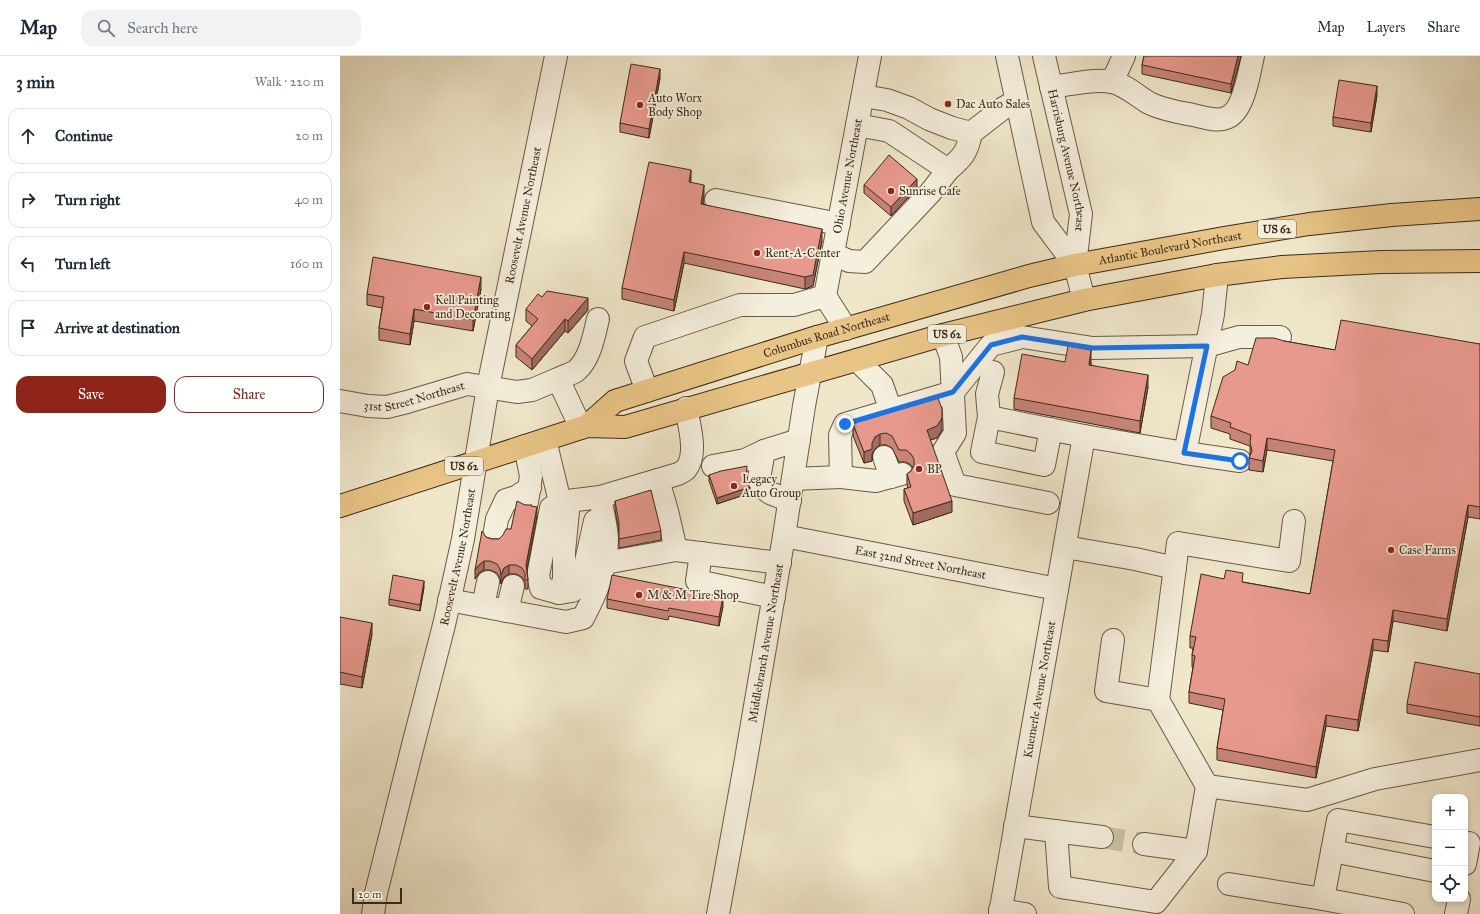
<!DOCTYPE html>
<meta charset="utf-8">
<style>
body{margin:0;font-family:"IM FELL Great Primer",serif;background:#f2f2f3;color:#1f2937}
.controls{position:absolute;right:12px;bottom:12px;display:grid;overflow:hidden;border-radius:8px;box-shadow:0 2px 6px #0003}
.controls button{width:36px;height:36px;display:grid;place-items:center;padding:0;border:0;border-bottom:1px solid #e0e1e3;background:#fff;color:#1f2937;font:20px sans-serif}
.scale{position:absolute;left:12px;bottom:10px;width:50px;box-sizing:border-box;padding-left:4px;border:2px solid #3d2b19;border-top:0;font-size:11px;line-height:14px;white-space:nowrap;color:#3d2b19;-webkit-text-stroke:3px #f5efdd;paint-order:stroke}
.stop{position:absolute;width:12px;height:12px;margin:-9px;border:3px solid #1a73e8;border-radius:50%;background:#fff}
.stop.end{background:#1a73e8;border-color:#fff;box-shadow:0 1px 4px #0008}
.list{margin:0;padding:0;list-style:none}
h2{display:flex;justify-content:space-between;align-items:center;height:52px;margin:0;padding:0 16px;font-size:17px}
h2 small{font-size:13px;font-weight:400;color:#747a83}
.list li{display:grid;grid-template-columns:26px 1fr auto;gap:12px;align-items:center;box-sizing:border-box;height:56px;margin:0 8px 8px;padding:0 8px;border:1px solid #e0e1e3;border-radius:12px}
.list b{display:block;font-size:15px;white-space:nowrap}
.list em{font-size:13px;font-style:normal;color:#747a83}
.actions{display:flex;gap:8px;padding:12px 16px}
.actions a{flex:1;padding:9px 0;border:1px solid #8f2418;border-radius:12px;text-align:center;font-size:14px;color:#8f2418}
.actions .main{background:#8f2418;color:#fff}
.icon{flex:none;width:22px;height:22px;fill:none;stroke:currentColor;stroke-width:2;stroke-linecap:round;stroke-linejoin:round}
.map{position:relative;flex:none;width:1140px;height:858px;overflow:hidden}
header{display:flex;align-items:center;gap:24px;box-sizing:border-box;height:56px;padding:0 20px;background:#fff;border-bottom:1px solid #e0e1e3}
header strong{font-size:19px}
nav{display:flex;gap:22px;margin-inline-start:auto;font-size:14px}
.search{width:280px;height:36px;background:#f2f2f3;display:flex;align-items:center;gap:10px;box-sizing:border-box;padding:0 14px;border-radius:12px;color:#747a83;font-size:15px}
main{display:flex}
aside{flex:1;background:#fff}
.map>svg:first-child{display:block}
</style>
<header>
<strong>Map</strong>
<div class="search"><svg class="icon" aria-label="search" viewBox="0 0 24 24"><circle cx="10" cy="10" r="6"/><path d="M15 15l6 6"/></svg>Search here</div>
<nav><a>Map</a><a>Layers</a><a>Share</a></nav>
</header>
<main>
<aside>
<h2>3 min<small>Walk · 220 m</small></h2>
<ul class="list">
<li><svg class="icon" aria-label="ahead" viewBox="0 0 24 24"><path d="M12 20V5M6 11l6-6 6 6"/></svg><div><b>Continue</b></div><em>20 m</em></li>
<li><svg class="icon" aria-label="right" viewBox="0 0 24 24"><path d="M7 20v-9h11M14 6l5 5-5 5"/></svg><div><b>Turn right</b></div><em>40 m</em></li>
<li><svg class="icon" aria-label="left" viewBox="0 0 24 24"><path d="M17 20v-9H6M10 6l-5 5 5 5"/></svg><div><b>Turn left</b></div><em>160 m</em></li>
<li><svg class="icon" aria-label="arrive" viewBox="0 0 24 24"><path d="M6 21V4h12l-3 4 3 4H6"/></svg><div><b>Arrive at destination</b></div></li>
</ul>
<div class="actions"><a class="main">Save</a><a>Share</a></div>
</aside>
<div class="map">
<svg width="1140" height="858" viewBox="0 0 1140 858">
<rect width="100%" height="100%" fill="#f0e7cb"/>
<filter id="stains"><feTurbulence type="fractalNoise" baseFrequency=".005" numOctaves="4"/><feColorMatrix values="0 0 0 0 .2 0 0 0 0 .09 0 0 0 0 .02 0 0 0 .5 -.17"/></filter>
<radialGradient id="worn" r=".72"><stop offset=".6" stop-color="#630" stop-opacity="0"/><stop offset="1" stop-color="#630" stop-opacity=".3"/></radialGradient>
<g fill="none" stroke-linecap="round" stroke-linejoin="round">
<polyline stroke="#ccc1a7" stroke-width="22" stroke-dasharray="22 11" stroke-linecap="butt" points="762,781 804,788"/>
<defs>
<g id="minor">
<polyline points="667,0 703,166 735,209"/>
<path id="s1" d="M704,0l37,158 -6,51 9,35"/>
<polyline points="772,26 784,0"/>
<path d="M711,31c18,-2 44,-9 61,-5 14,3 25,14 37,21 14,7 29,9 44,12 10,2 23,7 33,3 18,-6 23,-45 27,-62"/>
<polyline points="523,40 547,44 569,52 589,63 612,72 631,77 662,53 676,45"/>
<path d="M608,114c15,-13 19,-17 23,-37"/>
<polyline points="376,144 499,168"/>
<polyline points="493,198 509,205 525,206 590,137 608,114 549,75 517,69"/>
<path id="s2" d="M485,240l45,-240"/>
<polyline points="603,279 611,301 615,377 603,396 615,429 708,447"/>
<polyline points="517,304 542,329 551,355"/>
<polyline points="307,335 296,305 305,281 400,249 454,249 485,240 506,273"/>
<path id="s3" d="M0,345l28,5 19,1 20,-5 60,-18 50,8 15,-2 26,-11"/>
<polyline points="649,361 647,338 653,316"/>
<path d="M241,372l-23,-49c6,-3 13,-5 18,-8 14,-12 18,-35 22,-52"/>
<polyline points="711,373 704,409 642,396 649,361 744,380"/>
<path d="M205,384l15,62 40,-5 78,-23c2,-1 6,-3 8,-5 12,-15 3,-44 0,-61"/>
<polyline points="185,390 191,420 187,446"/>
<polyline points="424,395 418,428 430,437 450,445"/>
<polyline points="845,397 900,405"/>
<polyline points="544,401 551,421"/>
<polyline points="373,410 405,404 424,395 459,384"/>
<polyline points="501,421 536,425 562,418"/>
<polyline points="453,423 501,421 500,379 505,368 613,336 651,289 682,281 753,292 867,290 899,281 940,281"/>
<polyline points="318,424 327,455 336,494"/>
<polyline points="220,446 211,452 198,520 201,532 219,537 232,535 241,528 255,465 263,462"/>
<polyline points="154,480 157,463 166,444 176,441 190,432"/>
<path id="s4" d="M444,480l273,53"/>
<polyline points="725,491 795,503 835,512"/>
<polyline points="361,497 357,525 434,541"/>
<polyline points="265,507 336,494 440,507"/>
<polyline points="219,537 224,524 224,496 229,445"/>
<path d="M109,544l117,22 17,-4c14,-26 24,-51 24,-80 -1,-14 -5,-28 -7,-41"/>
<polyline points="143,550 148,526"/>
<polyline points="167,555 173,530"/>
<polyline points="773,584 766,635 818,644"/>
<polyline points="867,730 967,744 1035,723 1140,704"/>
<polyline points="675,770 762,781"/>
<polyline points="716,775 720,831 816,846 856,795"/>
<polyline points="1125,787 1129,787 1125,808"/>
<polyline points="804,788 856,795 867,730 818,644 838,487 949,505 954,465"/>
<polyline points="992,795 1095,815"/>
<polyline points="889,828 983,843 1063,858"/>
<polyline points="983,843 998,764 1095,781"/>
<polyline points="660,854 685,858"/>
<path id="s5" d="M33,858l3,-21 37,-148 31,-120 19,-86 25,-152 68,-331"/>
<path id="s6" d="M378,858l27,-149 39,-229 20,-130 13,-69"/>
<path id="s7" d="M660,858l84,-478 101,17 28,-139 4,-39"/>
<polyline points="1116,858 1119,843"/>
</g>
<g id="highway">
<path id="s8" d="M247,370l28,-25 202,-64 212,-61 46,-11 149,-27 85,-14 83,-9 88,-6"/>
<polyline points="0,450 247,370 285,371 603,279 744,244 877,219 942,211 1041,206 1140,205"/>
</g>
</defs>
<use href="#minor" stroke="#6a5a46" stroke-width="24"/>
<use href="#highway" stroke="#3d2b19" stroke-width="24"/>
<use href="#minor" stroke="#f5efdd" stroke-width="22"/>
<use href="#highway" stroke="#e8c486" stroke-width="22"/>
</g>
<g fill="#c78479" stroke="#3d2b19">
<polygon points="804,0 901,0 891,37 802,18 802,9"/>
<polygon points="320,22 309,82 280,76 280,67"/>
<polygon points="1037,39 1031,76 993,70 993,61"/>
<polygon points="351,127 364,140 363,148 482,185 473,230 465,233 344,207 334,255 282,243 282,232"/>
<polygon points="524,129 577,132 551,160 524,137"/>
<polygon points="141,233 133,275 74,265 70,289 39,284 39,272 42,252 27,249 27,238"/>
<polygon points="202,241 248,254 228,277 225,275 192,314 176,301 176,289 192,270 186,265 186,253"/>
<polygon points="944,285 995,294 1140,288 1140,463 1128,461 1107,575 1053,565 1048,596 1033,594 1018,675 986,670 976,722 877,704 877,692 883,654 849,647 849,636 853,611 852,611 852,599 853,592 850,592 850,580 903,526 970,538 993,405 927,394 923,416 909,414 909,402 910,399 910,390 890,383 890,378 871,372 871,360 908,309"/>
<polygon points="725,306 751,306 751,309 808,331 800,377 674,353 674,342"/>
<polygon points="513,368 602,374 597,382 590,384 612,456 573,469 564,445 564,433 568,432 567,429 567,418 571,415 573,412 571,409 566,406 559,406 552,392 546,389 540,389 535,393 532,398 532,405 524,407 513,380"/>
<polygon points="407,416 407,427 410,437 377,448 369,425 369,419"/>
<polygon points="275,445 321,475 321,484 279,492 279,476 275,454"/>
<polygon points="185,449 192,450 197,460 187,513 188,524 188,533 185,533 185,526 182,521 176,518 169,518 164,521 161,528 160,522 157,517 150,514 144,514 139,517 135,523 146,481 152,483 159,483 171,473"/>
<polygon points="84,531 80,555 49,549 49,543"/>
<polygon points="267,543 383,550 379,570 329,560 328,564 267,552"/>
<polygon points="0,561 32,578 22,632 0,628"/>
<polygon points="1140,618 1140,670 1067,657 1067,648"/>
</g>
<g fill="#a26b63" stroke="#3d2b19">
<polygon points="898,0 901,0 891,37 891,28"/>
<polygon points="320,13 320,22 309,82 309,73"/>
<polygon points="1037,30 1037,39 1031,76 1031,67"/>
<polygon points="351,114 351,126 349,138 349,126"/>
<polygon points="577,123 577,132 551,160 551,151"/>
<polygon points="364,129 364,140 361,159 361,148"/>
<polygon points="482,173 482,185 473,230 465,233 465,221"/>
<polygon points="344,196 344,207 334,255 334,244"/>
<polygon points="141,221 141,233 133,275 133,264"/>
<polygon points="248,242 248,254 228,277 228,265"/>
<polygon points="74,253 74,265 70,289 70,278"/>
<polygon points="225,263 225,275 192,314 192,303"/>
<polygon points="751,294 751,306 749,321 749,309"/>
<polygon points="808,319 808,331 800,377 800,365"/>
<polygon points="602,362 602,374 597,382 587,385 587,374"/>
<polygon points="540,378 540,389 535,393 532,398 532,405 524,407 524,396 535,381"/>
<polygon points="927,382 927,394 923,416 923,405"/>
<polygon points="410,431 410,437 377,448 377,442"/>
<polygon points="612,445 612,456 573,469 573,457"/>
<polygon points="1128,449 1128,461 1107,575 1107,563"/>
<polygon points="197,451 197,460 186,518 186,509"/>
<polygon points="144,505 144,514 139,517 135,523 135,514 139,509"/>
<polygon points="169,509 169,518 164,521 161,528 161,519 164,512"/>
<polygon points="84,525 84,531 80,555 80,549"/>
<polygon points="383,541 383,550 379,570 379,561"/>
<polygon points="1053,554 1053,565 1048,596 1048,585"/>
<polygon points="32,567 32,578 22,632 22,621"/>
<polygon points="1033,583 1033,594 1018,675 1018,664"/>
<polygon points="986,659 986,670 976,722 976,711"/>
</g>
<g fill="#e7998d" stroke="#3d2b19">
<polygon points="804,0 898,0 891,28 802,9"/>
<polygon points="291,8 320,13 309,73 280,67"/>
<polygon points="999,24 1037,30 1031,67 993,61"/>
<polygon points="549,99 577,123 551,151 524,129"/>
<polygon points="309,106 351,114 349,126 364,129 361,148 482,173 473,219 465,221 344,196 334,244 282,232"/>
<polygon points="33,201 141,221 133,264 74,253 70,278 39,272 44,241 27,238"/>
<polygon points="207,235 248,242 228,265 225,263 192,303 176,289 198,263 186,253 198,238 202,241"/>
<polygon points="1001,264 1140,288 1140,451 1128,449 1107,563 1053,554 1048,585 1033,583 1018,664 986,659 976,711 877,692 885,643 849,636 855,600 852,599 856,581 850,580 861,518 884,523 886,514 903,517 902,526 970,538 995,394 927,382 923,405 909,402 912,395 910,386 911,379 890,371 891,367 871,360 883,321 895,314 897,305 908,309 916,282 934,282 944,285 995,294"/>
<polygon points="728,290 751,294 749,309 808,319 800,365 674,342 682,298 725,306"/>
<polygon points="598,342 602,353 602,362 597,370 587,374 612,445 573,457 564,433 571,431 567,418 571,415 574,409 574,403 571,398 566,394 559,394 552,380 546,377 540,378 535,381 532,387 532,393 524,396 513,368 514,367"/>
<polygon points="407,410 406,426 410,431 377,442 369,419 381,415"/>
<polygon points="311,434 321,475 279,483 279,467 275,445"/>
<polygon points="177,445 185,449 192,449 191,450 197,451 186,509 188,524 185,524 185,517 182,512 176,509 169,509 164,512 161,519 160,513 157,508 150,505 144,505 139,509 135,514 142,475 146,481 152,483 159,483 163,479 166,473 171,473"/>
<polygon points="53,519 84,525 80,549 49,543"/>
<polygon points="272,519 383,541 379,561 329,552 328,555 267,543"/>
<polygon points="0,561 32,567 22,621 0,616"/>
<polygon points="1075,606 1140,618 1140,661 1067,648"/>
</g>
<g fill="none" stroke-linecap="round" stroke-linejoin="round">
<polyline stroke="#1a73e8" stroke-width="5" points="505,368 613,336 651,289 682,281 753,292 867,290 844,397 900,405"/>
</g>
<g fill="#8f2418" stroke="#f5efdd" stroke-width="1.5">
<circle cx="608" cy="48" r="4"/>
<circle cx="300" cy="49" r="4"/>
<circle cx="551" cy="135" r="4"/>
<circle cx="417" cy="197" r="4"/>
<circle cx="87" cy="251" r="4"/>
<circle cx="579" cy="413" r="4"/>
<circle cx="394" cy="430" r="4"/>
<circle cx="1051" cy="494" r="4"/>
<circle cx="299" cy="539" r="4"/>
</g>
<g text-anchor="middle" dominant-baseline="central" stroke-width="3.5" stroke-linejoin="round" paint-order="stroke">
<g fill="#f5efdd" stroke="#746654" stroke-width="1">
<rect x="918" y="164" width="38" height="18" rx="3"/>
<rect x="588" y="269" width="38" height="18" rx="3"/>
<rect x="105" y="401" width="38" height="18" rx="3"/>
</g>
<g font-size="11" font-weight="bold" fill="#3d2b19">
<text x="937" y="173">US 62</text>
<text x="607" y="278">US 62</text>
<text x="124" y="410">US 62</text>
</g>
<g font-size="12" fill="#3d2b19" stroke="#f5efdd" text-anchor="start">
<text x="308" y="42">Auto Worx<tspan x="308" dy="14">Body Shop</tspan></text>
<text x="616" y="48">Dac Auto Sales</text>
<text x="559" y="135">Sunrise Cafe</text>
<text x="425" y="197">Rent-A-Center</text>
<text x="95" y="244">Kell Painting<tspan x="95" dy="14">and Decorating</tspan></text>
<text x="587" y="413">BP</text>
<text x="402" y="423">Legacy<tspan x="402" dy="14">Auto Group</tspan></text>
<text x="1059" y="494">Case Farms</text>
<text x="307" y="539">M &amp; M Tire Shop</text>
</g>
<g font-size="12" fill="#3d2b19" stroke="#f5efdd">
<text stroke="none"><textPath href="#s1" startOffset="107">Harrisburg Avenue Northeast</textPath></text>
<text stroke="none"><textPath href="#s2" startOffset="122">Ohio Avenue Northeast</textPath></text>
<text stroke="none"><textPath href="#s5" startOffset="715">Roosevelt Avenue Northeast</textPath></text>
<text stroke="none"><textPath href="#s8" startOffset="614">Atlantic Boulevard Northeast</textPath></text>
<text stroke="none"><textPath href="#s8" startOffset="259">Columbus Road Northeast</textPath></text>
<text stroke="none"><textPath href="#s3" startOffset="76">31st Street Northeast</textPath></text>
<text stroke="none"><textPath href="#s5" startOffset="367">Roosevelt Avenue Northeast</textPath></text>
<text stroke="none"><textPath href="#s4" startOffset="139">East 32nd Street Northeast</textPath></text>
<text stroke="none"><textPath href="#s6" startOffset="275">Middlebranch Avenue Northeast</textPath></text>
<text stroke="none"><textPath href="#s7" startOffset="228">Kuemerle Avenue Northeast</textPath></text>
</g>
</g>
<rect width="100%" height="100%" filter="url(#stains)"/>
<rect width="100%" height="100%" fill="url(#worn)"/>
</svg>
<div class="controls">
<button>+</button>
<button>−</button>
<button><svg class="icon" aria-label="locate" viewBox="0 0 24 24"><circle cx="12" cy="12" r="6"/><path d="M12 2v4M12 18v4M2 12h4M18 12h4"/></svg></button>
</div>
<div class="scale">20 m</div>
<div class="stop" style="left:900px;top:405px"></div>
<div class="stop end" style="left:505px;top:368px"></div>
</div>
</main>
